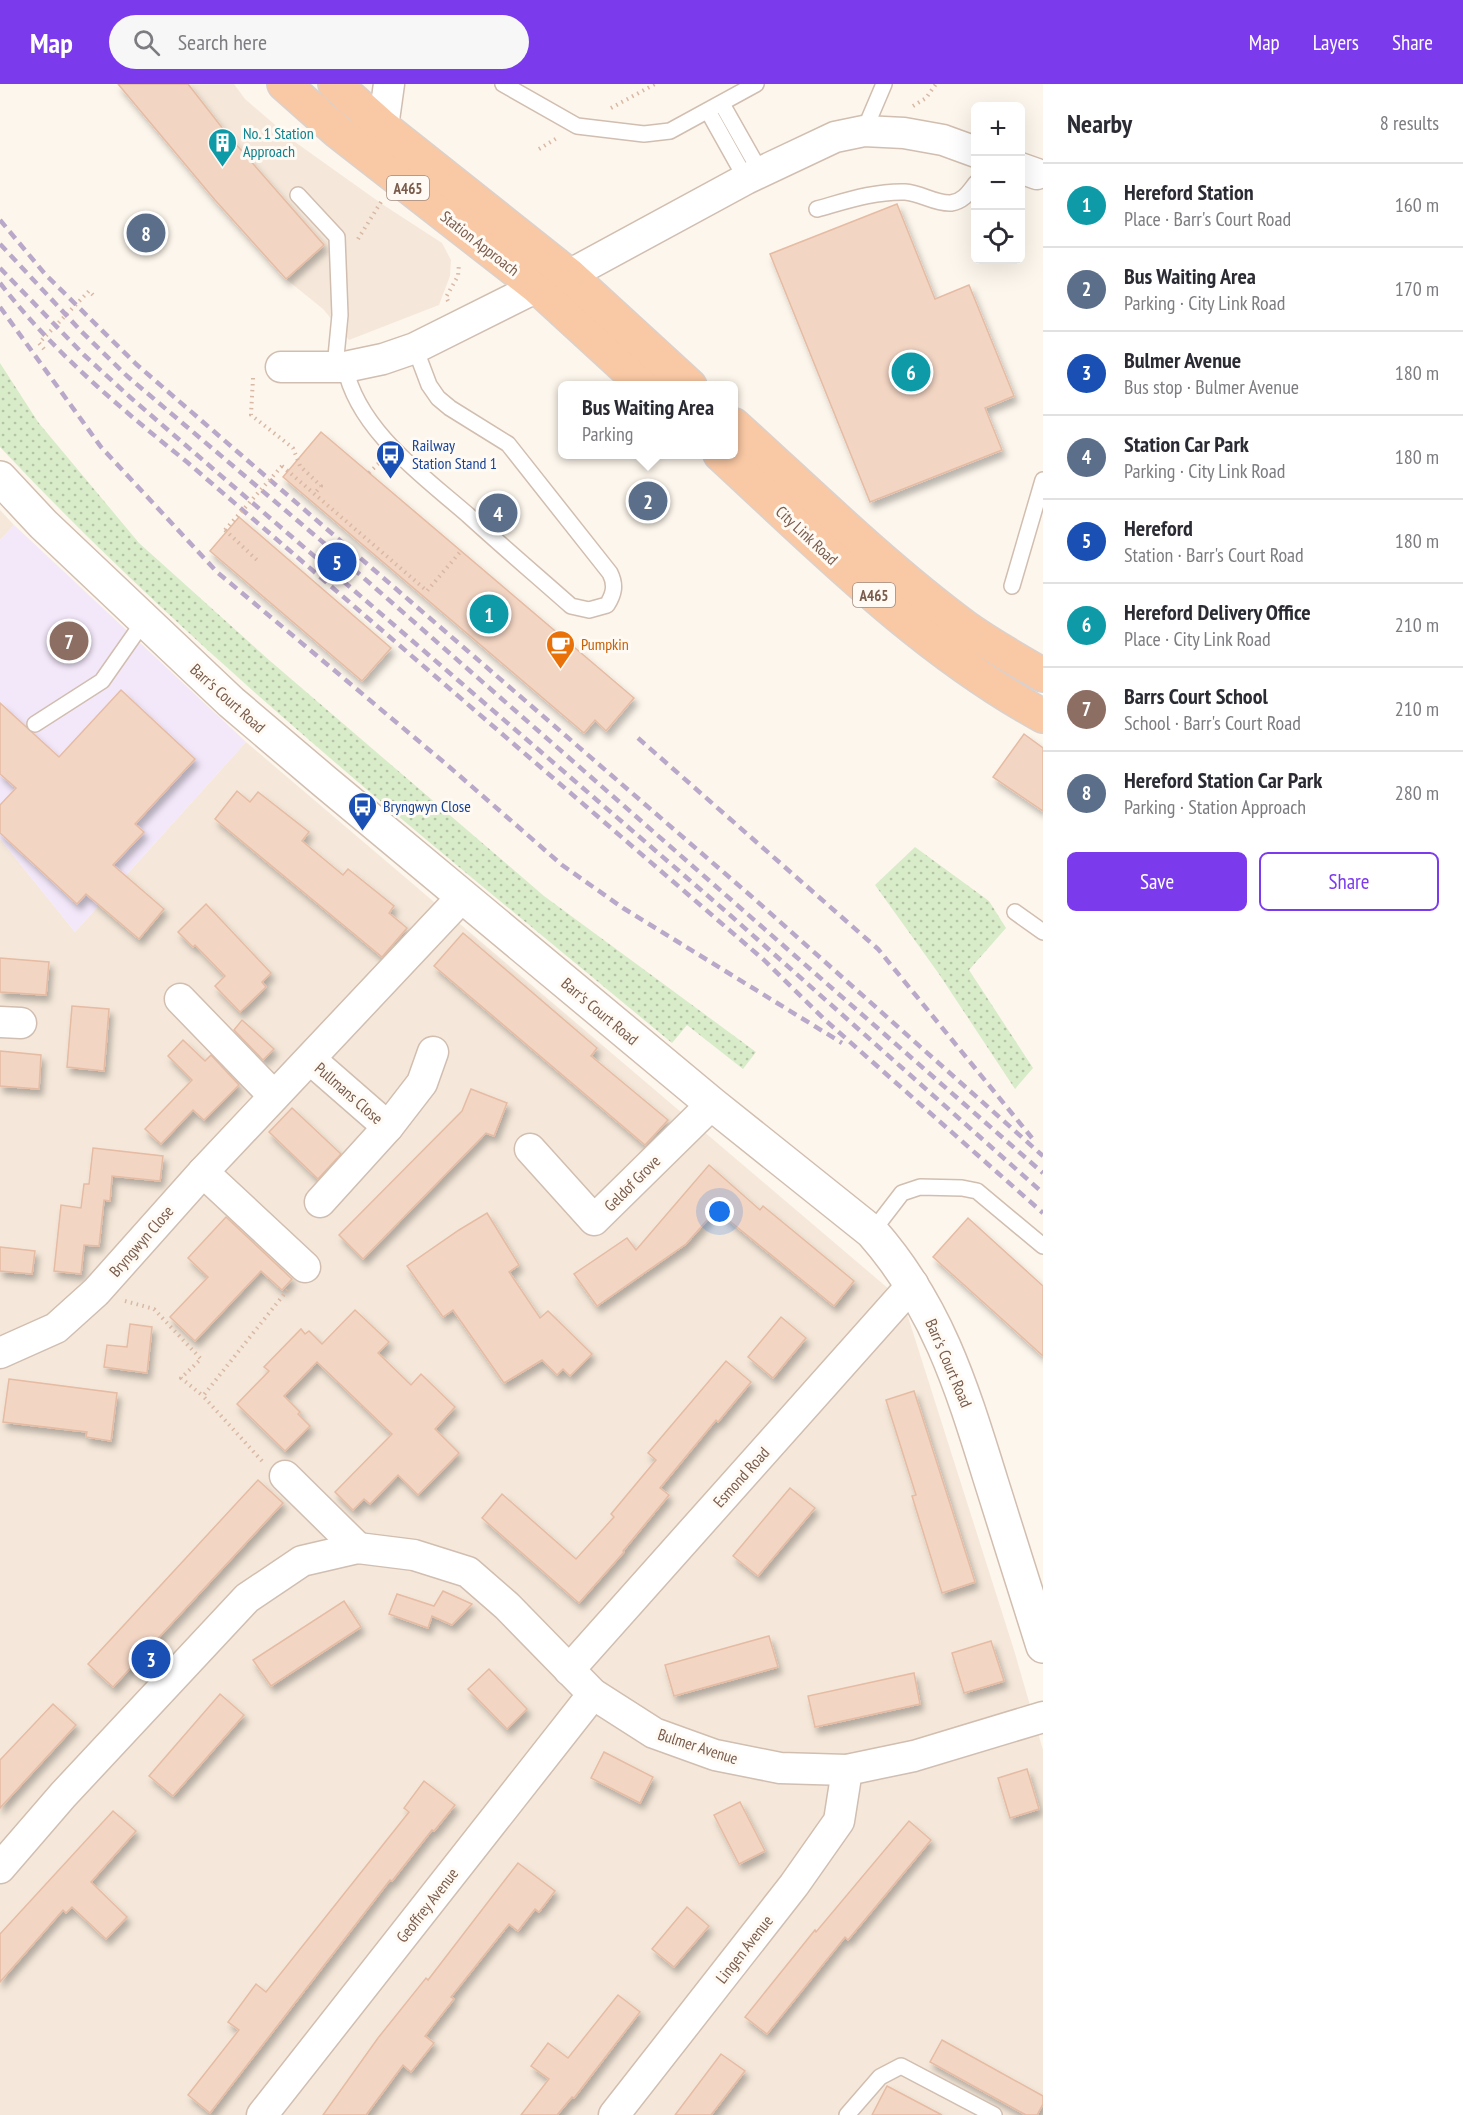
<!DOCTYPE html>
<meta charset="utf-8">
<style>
body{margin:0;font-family:"PT Sans Narrow",sans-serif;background:#f7f7f7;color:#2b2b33}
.controls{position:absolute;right:18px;top:18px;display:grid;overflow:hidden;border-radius:9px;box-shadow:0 6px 24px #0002}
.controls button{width:54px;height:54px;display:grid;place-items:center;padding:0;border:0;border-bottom:2px solid #e1e1e2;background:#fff;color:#2b2b33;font:30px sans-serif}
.you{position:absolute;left:720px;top:1128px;width:21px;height:21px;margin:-15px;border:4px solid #fff;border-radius:50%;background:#1a73e8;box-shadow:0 0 0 9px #1a73e833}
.badge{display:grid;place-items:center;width:39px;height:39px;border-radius:50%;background:#7c3aed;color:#fff;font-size:20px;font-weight:700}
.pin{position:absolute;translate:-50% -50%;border:3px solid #fff;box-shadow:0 2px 6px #0006}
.popup{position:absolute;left:558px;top:297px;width:180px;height:78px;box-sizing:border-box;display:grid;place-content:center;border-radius:9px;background:#fff;filter:drop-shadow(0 2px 4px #0005);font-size:20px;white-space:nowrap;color:#7c7c81}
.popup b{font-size:22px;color:#2b2b33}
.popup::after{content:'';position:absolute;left:50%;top:100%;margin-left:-12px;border:12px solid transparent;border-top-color:#fff}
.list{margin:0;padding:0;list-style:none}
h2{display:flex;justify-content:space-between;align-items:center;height:78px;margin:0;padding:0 24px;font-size:26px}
h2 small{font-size:20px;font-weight:400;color:#7c7c81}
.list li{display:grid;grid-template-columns:39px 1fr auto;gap:18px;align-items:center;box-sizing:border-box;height:84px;padding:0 24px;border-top:2px solid #e1e1e2}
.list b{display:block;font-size:22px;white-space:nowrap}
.list p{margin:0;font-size:20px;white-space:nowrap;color:#7c7c81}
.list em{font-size:20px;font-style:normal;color:#7c7c81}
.actions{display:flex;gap:12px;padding:18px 24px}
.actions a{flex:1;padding:14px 0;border:2px solid #7c3aed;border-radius:9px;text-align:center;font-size:21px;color:#7c3aed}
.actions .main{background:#7c3aed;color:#fff}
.icon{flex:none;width:33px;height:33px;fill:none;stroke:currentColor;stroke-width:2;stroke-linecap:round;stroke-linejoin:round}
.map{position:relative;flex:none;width:1043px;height:2031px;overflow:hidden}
header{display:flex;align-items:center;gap:36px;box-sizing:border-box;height:84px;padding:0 30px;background:#7c3aed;color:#fff}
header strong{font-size:28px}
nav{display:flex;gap:33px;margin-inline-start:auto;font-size:21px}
.search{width:420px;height:54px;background:#f7f7f7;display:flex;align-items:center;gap:15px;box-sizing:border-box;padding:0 21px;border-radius:33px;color:#7c7c81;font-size:22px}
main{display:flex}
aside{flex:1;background:#fff}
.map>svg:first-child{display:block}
</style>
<header>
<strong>Map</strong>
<div class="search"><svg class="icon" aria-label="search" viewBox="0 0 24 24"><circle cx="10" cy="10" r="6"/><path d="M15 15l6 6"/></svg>Search here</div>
<nav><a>Map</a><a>Layers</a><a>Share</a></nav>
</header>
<main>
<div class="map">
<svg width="1043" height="2031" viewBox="0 0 1043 2031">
<defs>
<pattern id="grass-dots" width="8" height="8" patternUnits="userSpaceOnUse" patternTransform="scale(1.5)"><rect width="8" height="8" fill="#d8ecc9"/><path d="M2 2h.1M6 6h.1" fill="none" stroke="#b4c2a5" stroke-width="1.8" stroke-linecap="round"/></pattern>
<filter id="shadow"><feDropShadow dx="3.5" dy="6" stdDeviation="3" flood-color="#0004"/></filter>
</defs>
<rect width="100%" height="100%" fill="#fdf6ec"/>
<g fill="#f5e8da">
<polygon points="119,0 234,0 245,15 295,58 382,120 442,159 451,176 450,192 439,221 349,256 323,225 286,195 215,116"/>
<polygon points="0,426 14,441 0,456"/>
<polygon points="246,658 903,1217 1014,1566 1043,1666 1043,2031 0,2031 0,755 75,848"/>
</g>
<polygon fill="#f3e8fa" points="14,441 246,658 75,848 0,755 0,456"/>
<g fill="url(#grass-dots)">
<path d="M0,279l38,59 101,121 130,117 275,236 212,156 -13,17 -56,-44 -15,18c-230,-191 -467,-378 -672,-596z"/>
<polygon points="915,763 989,817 1006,844 969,886 1033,984 1015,1005 939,890 875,801"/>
</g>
<g fill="#f3d5c3" stroke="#e6bba3" stroke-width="1.5" filter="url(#shadow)">
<polygon points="118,0 188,0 227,50 324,161 286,195 215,116"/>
<polygon points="897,120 935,215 969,201 1014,312 985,324 1002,366 870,418 770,170"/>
<polygon points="321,348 634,614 606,647 595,636 584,649 283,393"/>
<polygon points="239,433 391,564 362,597 210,467"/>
<polygon points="121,606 195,675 135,740 144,748 113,781 164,825 139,855 86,810 77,820 0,749 0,721 16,704 0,690 0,619 59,673"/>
<polygon points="1024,650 1043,664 1043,727 993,693"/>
<polygon points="237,707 250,718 258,708 309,748 302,757 343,791 348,785 394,822 389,829 407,844 382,873 215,735"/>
<polygon points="206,820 271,889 262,898 266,903 240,928 215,902 225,892 195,861 193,863 178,848"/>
<polygon points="463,849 597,964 591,972 668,1036 645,1061 434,882"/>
<polygon points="0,874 49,878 46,911 0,908"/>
<polygon points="72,922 109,925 104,987 67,983"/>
<polygon points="242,936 274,965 263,976 234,946"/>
<polygon points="183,956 205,977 211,971 239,1001 204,1036 193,1026 161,1060 145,1045 192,996 168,972"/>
<polygon points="0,967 41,971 39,1005 0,1002"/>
<polygon points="471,1005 507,1019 494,1052 486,1049 363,1175 339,1151 462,1027"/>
<polygon points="292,1024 341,1070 318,1095 269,1048"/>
<polygon points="93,1064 163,1072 160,1097 112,1092 110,1117 104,1116 99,1162 84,1161 81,1190 54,1187 61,1121 81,1124 84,1100 89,1100"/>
<polygon points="709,1081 760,1126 763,1122 854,1197 834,1222 716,1126 686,1160 597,1222 574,1190 627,1154 636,1166"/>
<polygon points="487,1129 519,1181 509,1188 540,1234 548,1227 592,1270 570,1292 563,1285 557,1291 542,1276 504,1299 453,1226 443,1233 407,1182 459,1146"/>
<polygon points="226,1133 292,1195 282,1206 261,1187 195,1257 170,1233 208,1193 188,1174"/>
<polygon points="968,1134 1043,1202 1043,1272 933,1173"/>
<polygon points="0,1163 35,1167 32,1190 0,1187"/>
<polygon points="355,1226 389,1258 378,1269 411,1301 421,1290 455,1323 435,1345 459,1369 418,1411 398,1391 370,1420 364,1415 353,1426 335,1408 392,1350 317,1278 284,1312 300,1328 298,1330 310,1342 285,1367 237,1320 269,1287 264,1283 301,1245 305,1250 309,1247 322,1260"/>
<polygon points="781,1233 806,1254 773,1294 748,1273"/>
<polygon points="130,1240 152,1243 147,1289 104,1283 107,1261 127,1263"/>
<polygon points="726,1277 751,1298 718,1338 716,1336 660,1404 669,1411 623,1467 624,1468 579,1519 482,1434 502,1410 576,1475 614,1433 611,1430 656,1376 648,1369"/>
<polygon points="9,1295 117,1309 111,1357 86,1353 87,1348 3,1338"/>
<polygon points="914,1307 975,1498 942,1509 912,1412 916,1411 886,1316"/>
<polygon points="258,1396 283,1419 113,1603 88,1580"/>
<polygon points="790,1404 815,1424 758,1492 733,1472"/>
<polygon points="443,1507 472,1520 452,1541 432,1532 428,1544 389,1530 397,1510 434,1522"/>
<polygon points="344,1517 361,1543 271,1602 253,1576"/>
<polygon points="769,1552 778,1583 674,1612 665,1581"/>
<polygon points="991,1557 1004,1597 964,1609 952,1569"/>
<polygon points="489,1585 527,1625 507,1645 468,1605"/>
<polygon points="914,1589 920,1620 815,1643 808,1612"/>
<polygon points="220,1610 244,1631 173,1712 149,1692"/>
<polygon points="53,1620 76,1641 0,1724 0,1676"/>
<polygon points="604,1668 653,1693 640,1719 591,1694"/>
<polygon points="1027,1685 1039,1725 1010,1734 998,1694"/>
<polygon points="424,1697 455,1721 434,1747 432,1746 392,1797 390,1796 210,2029 188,2011 239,1946 228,1938 256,1900 266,1908 409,1728 404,1724"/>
<polygon points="740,1718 765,1767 739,1780 714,1731"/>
<polygon points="113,1727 136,1747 91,1798 127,1833 106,1855 72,1823 66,1829 63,1826 0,1898 0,1850"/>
<polygon points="909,1737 931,1756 848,1856 845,1853 767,1950 745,1933 815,1846 816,1848"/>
<polygon points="518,1779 555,1807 539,1828 535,1825 518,1847 509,1840 451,1913 454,1915 425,1952 434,1959 411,1988 403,1981 366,2031 323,2031 378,1954 426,1894 428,1896"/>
<polygon points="687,1823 709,1842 674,1883 652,1865"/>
<polygon points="618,1911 640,1928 574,2014 572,2013 557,2031 521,2031 549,1995 531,1982 548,1959 568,1974"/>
<polygon points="942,1956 1043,2012 1043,2020 1037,2031 1026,2031 930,1978"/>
<polygon points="721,1970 745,1987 711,2031 675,2031"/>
<polygon points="887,2002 942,2031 872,2031"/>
</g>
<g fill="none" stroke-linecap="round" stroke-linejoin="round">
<defs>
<g id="service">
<polyline points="503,0 577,42 644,50 670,47 756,0"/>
<polyline points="722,20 761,89"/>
<polyline points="708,27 746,95"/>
<polyline points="864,47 884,0"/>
<polyline points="298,111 337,153 340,231 335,283"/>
<path d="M817,125c29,-8 58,-18 88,-17 16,1 30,12 46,11 13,-2 18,-11 25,-20"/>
<path d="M345,283c13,63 77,108 123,148 34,31 69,61 103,91l18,4 18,-5c7,-11 9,-20 3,-32l-102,-129 -58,-36 -12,-10 -9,-13 -14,-37"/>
<polyline points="1012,502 1043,396"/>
<polyline points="35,640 102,597 144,537"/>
<polyline points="1015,828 1043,848"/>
<polyline points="872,1148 902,1109 920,1103 962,1104 977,1107 1043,1162"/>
<polyline points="847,2031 880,1993 901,1982 994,2031"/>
</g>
<g id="minor">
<polyline points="383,43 389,0"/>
<polyline points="1020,84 1037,90"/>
<polyline points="281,283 345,283 383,275 415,264 537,203 569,191 746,95 835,53 864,47 904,49 943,56 976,68"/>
<polyline points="180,915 274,1012"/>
<polyline points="0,938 21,939"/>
<polyline points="310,975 388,1043"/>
<polyline points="530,1065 594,1136 712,1020"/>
<polyline points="203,1088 305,1183"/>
<polyline points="320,1118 388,1043 422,999 433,968"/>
<polyline points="0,1269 56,1244 96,1208 203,1088 463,812"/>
<polyline points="285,1392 358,1464"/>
<polyline points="569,1586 913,1200"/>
<polyline points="0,1784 63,1711 247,1514 302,1477 358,1464 414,1471 468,1488 507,1522 593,1610 654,1649 715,1671 780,1684 847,1686 914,1672 1043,1633"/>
<polyline points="262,2031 593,1610"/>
<polyline points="614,2031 794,1801 839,1737 847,1686"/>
</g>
<path id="tertiary" d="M0,394l43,46 188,178 93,79 388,323 160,128c66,75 90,156 119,249 17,55 35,110 52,165"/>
<g id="trunk">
<polyline points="284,0 337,47 537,203 645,302"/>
<polyline points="335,0 383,43 569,191 690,302"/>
<path d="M734,341c75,68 149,141 231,202 25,18 52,33 78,48"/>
<path d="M720,370c102,94 201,195 323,262"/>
</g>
</defs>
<use href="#service" stroke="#d1beb0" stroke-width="18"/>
<use href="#minor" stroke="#d1beb0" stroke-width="33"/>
<use href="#tertiary" stroke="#d1beb0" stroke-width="36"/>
<use href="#trunk" stroke="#dad1cd" stroke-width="36"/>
<g stroke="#d9b8a5" stroke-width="4" stroke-dasharray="1.5 4.5" stroke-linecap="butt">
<polyline points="913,22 926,14 936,0"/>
<polyline points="611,24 655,0"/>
<polyline points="539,65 557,54"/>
<polyline points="358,155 381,118"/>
<polyline points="448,217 446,213 458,192 459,180"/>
<polyline points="44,265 39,259 89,207 96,214"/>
<polyline points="253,294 251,331 293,364 300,382 321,402 315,409"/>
<polyline points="282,382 427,507 461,467"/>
<polyline points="369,389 379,379"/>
<polyline points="225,446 258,477"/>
<polyline points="125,1217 154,1225 201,1275 181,1294 203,1312"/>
<polyline points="262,1377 203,1312 289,1204"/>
</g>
<use href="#service" stroke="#fff" stroke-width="15"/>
<use href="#minor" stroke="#fff" stroke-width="30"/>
<use href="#tertiary" stroke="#fff" stroke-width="33"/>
<use href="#trunk" stroke="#f9c8a4" stroke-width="33"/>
<g stroke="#b9a8c9" stroke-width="4.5" stroke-dasharray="9 6" stroke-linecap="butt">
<polyline points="0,136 45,190 136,280 751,812 1043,1072"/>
<polyline points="0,160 81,247 127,292 325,460 1043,1089"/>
<polyline points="0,184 84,271 131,314 730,831 1043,1109"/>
<path d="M0,199c53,69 119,124 187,179l577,498 60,59 219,194"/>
<polyline points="0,223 101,363 217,488 446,680 562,781 623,824 842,959"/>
<polyline points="638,654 878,865 1032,1054"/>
</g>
<polyline stroke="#d9b8a5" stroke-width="4" stroke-dasharray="1.5 4.5" stroke-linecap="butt" points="225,446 282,382"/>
</g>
<defs>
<symbol id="building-pin" viewBox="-11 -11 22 30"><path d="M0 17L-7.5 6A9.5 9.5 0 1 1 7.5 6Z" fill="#0f9aa8" stroke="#fffaf3"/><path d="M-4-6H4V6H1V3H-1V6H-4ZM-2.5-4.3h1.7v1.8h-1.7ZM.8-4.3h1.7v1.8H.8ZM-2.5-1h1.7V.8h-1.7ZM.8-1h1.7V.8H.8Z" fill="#fff"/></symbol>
<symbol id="bus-pin" viewBox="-11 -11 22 30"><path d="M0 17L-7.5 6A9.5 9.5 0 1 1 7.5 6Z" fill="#1a4fb4" stroke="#fffaf3"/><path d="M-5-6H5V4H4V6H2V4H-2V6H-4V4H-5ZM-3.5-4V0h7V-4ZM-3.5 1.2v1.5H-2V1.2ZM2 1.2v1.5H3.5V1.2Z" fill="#fff"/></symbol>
<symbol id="cafe-pin" viewBox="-11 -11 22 30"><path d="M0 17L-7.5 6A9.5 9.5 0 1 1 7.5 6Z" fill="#e8710a" stroke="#fffaf3"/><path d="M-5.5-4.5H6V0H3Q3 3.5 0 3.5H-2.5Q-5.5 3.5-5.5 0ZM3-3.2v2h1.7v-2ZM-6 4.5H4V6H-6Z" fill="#fff"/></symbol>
</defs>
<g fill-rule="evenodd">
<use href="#building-pin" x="206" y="42" width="33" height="45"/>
<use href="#bus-pin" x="374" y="354" width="33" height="45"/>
<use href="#cafe-pin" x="544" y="544" width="33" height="45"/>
<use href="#bus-pin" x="346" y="706" width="33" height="45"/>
</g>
<g text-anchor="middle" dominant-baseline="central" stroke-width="6" stroke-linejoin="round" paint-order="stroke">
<g fill="#fffaf3" stroke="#a28b7f" stroke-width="1.5">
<rect x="387" y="92" width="42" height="24" rx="4.5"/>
<rect x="853" y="499" width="42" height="24" rx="4.5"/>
</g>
<g font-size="15" font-weight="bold" fill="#7a5c4d">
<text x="408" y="104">A465</text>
<text x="874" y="511">A465</text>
</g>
<g font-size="16" fill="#0d838f" stroke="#fffaf3" text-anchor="start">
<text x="243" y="49">No. 1 Station<tspan x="243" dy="18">Approach</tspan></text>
</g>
<g font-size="16" fill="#7a5c4d" stroke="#fffaf3">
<text transform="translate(480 159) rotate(38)">Station Approach</text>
<text transform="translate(807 451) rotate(43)">City Link Road</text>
<text transform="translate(228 614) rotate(42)">Barr's Court Road</text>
<text transform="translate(600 927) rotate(40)">Barr's Court Road</text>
<text transform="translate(349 1009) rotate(41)">Pullmans Close</text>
<text transform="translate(632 1099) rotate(-45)">Geldof Grove</text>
<text transform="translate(141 1157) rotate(-49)">Bryngwyn Close</text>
<text transform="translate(949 1279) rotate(67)">Barr's Court Road</text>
<text transform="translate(741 1393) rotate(-48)">Esmond Road</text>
<text transform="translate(698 1662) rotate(18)">Bulmer Avenue</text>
<text transform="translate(427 1821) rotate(-52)">Geoffrey Avenue</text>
<text transform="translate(744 1865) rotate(-52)">Lingen Avenue</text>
</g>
<g font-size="16" fill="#164399" stroke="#fffaf3" text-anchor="start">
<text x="412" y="361">Railway<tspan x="412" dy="18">Station Stand 1</tspan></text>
<text x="383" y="722">Bryngwyn Close</text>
</g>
<g font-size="16" fill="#c56008" stroke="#fffaf3" text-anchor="start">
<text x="581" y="560">Pumpkin</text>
</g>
</g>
</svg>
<div class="controls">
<button>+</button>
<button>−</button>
<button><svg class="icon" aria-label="locate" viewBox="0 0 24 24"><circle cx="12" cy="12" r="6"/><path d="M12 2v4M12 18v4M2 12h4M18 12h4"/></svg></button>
</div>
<div class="you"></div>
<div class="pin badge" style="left:489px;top:530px;background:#0f9aa8">1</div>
<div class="pin badge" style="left:648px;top:417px;background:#5c6f8a">2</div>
<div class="popup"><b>Bus Waiting Area</b>Parking</div>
<div class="pin badge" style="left:151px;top:1575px;background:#1a4fb4">3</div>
<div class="pin badge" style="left:498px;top:429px;background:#5c6f8a">4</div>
<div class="pin badge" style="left:337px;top:478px;background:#1a4fb4">5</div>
<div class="pin badge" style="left:911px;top:288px;background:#0f9aa8">6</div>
<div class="pin badge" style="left:69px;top:557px;background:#8d6e63">7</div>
<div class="pin badge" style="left:146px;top:149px;background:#5c6f8a">8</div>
</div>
<aside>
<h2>Nearby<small>8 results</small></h2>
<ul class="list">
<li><span class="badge" style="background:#0f9aa8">1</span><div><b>Hereford Station</b><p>Place · Barr's Court Road</p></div><em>160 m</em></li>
<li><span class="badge" style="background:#5c6f8a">2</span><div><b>Bus Waiting Area</b><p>Parking · City Link Road</p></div><em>170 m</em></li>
<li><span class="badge" style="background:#1a4fb4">3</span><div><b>Bulmer Avenue</b><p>Bus stop · Bulmer Avenue</p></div><em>180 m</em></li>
<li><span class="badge" style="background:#5c6f8a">4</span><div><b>Station Car Park</b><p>Parking · City Link Road</p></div><em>180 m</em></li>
<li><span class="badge" style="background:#1a4fb4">5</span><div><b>Hereford</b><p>Station · Barr's Court Road</p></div><em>180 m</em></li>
<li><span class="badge" style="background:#0f9aa8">6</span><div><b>Hereford Delivery Office</b><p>Place · City Link Road</p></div><em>210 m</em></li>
<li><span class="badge" style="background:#8d6e63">7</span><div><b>Barrs Court School</b><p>School · Barr's Court Road</p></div><em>210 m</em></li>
<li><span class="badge" style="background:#5c6f8a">8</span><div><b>Hereford Station Car Park</b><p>Parking · Station Approach</p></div><em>280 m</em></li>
</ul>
<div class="actions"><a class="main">Save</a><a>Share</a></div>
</aside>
</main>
